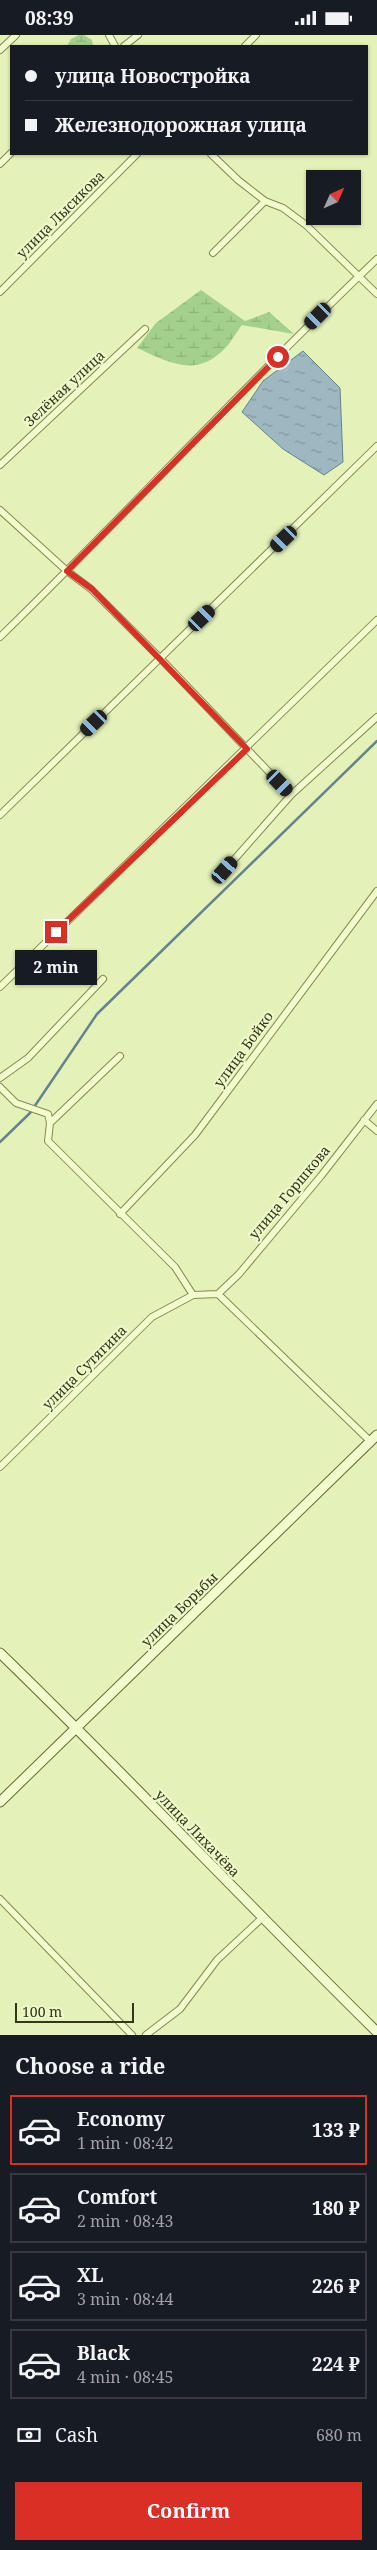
<!DOCTYPE html>
<html lang="en">
<head>
<meta charset="utf-8">
<style>
	body { margin:0; font-family:"Noto Serif",serif; background:#20242c; color:#f1f3f6; height:100vh; display:flex; flex-direction:column; font-size:19px; white-space:nowrap }
	* { box-sizing:border-box; margin:0 }
	p { font-size:16px; color:#9ea1a6 }
	.icon { flex:none; width:28px; height:28px; fill:none; stroke:currentColor; stroke-width:2; stroke-linecap:round; stroke-linejoin:round }
	.map { position:relative; height:2000px; overflow:hidden }
	.panel { display:flex; flex-direction:column; background:#171b24; flex:1 }
	.panel>* { flex:none }
	.guide { position:absolute; left:10px; top:10px; width:358px; height:110px; border-radius:0px; box-shadow:0 1px 4px #0004; display:grid; align-content:center; height:110px; padding:0 15px; background:#171b24 }
	.needle { width:32px; rotate:45deg }
	.fabs { position:absolute; left:306px; top:135px; display:grid; gap:10px }
	.fabs a { display:grid; place-items:center; width:55px; height:55px; border-radius:0px; background:#171b24; box-shadow:0 1px 4px #0004; font-size:25px }
	.scale { position:absolute; left:15px; bottom:12px; width:119px; box-sizing:border-box; padding-left:5px; border:2px solid #353619; border-top:0; font-size:14px; line-height:18px; white-space:nowrap; color:#353619; -webkit-text-stroke:4px #ecf8c9; paint-order:stroke }
	.end { position:absolute; width:22px; height:22px; margin:-11px; border:6px solid #d93025; background:#fff; box-shadow:0 0 0 2px #fff }
	.from { border-radius:50% }
	.bubble { position:absolute; height:35px; border-radius:0px; background:#171b24; box-shadow:0 1px 4px #0004; font-size:16px; font-weight:700; line-height:35px; text-align:center }
	.car { position:absolute; width:15px; height:30px; margin:-15px -8px; border-radius:6px; box-shadow:0 0 4px 1px #0007; background:linear-gradient(#222 24%,#8ab4d8 0 40%,#222 0 76%,#8ab4d8 0 86%,#222 0) }
	.guide b { display:flex; align-items:center; gap:18px; height:48px; font-size:19px }
	.guide b+b { border-top:1px solid #363941 }
	.guide i { width:12px; height:12px; background:#f1f3f6 }
	ul { padding:0; list-style:none }
	li { display:flex; align-items:center; gap:15px; height:70px; margin:0 10px 8px; padding:0 5px; border:2px solid #363941; border-radius:0px }
	li div { flex:1 }
	li b { display:block; font-size:19px }
	li em { font-style:normal; font-weight:700 }
	li.on { border-color:#d93025 }
	li>.icon { width:45px; height:45px; stroke-width:1.5 }
	h2 { padding:0 15px; font-size:22px; line-height:60px }
	.pay { display:flex; align-items:center; gap:12px; height:55px; padding:0 15px; font-size:19px }
	.pay p { margin-inline-start:auto }
	.cta { display:flex; gap:10px; margin-top:auto; padding:10px 15px }
	.cta a { flex:1; height:58px; border-radius:0px; background:#d93025; color:#fff; font-size:20px; font-weight:700; line-height:58px; text-align:center }
	.status { display:flex; justify-content:space-between; align-items:center; height:35px; padding:0 25px; background:#171b24; direction:ltr }
	.status svg { height:14px; fill:currentColor }
	.map>svg:first-child { display:block }
	.wetland { fill:url(#wetland-marsh) }
	.water { fill:url(#water-ripples); stroke:#65838f }
	.lines { fill:none; stroke-linecap:round; stroke-linejoin:round }
	.stream { stroke:#65838f; stroke-width:2.5 }
	.street-casing { stroke:#858952; stroke-width:8 }
	.secondary-casing { stroke:#686a36; stroke-width:11 }
	.street { stroke:#f0fccc; stroke-width:6 }
	.secondary { stroke:#f0fccc; stroke-width:9 }
	.route { stroke:#d93025; stroke-width:6 }
	.labels { text-anchor:middle; dominant-baseline:central; stroke-width:4.5; stroke-linejoin:round; paint-order:stroke }
	.street-label { font-size:14px; fill:#353619; stroke:#ecf8c9 }
</style>
</head>
<body>
<div class="status"><b>08:39</b><svg viewBox="0 0 49 12"><path d="M0 12V9h3v3zM5 12V6h3v6zM10 12V3h3v9zM15 12V0h3v12zM26 1h20v11H26zM47 4h2v5h-2z"/></svg></div>
<div class="map">
<svg width="377" height="2000" viewBox="0 0 377 2000">
	<defs>
		<pattern id="wetland-marsh" width="20" height="14" patternUnits="userSpaceOnUse" patternTransform="scale(1.25)"><rect width="20" height="14" fill="#a3d08c"/><path d="M1 5h8M5 5V1M11 12h8M15 12V8" fill="none" stroke="#8db378"/></pattern>
		<pattern id="water-ripples" width="26" height="14" patternUnits="userSpaceOnUse" patternTransform="scale(1.25)"><rect width="26" height="14" fill="#9eb8c1"/><path d="M2 4q2-2 4 0t4 0M15 11q2-2 4 0t4 0" fill="none" stroke="#82969c"/></pattern>
	</defs>
	<rect width="100%" height="100%" fill="#e4f2b9"/>
	<path class="wetland" d="M79 0H84L92 5 93 11H67L71 4Z
		M201 255 245 286 269 277 294 299 242 290C235 299 229 311 220 318 193 342 166 326 137 313L156 288Z"/>
	<path class="water" d="M303 316 340 353 343 427 324 440 283 414 242 377 263 346Z"/>
	<g class="lines">
		<path class="stream" d="M0 1107 30 1078 97 979 377 706"/>
		<defs>
			<path id="street" d="M109 0 115 11
				M124 11 138 0
				M245 11 256 0
				M0 15 16 0
				M211 119 238 145 265 166 283 173 306 190 377 259
				M0 129 11 118
				M213 218 265 166
				M0 257 137 119
				M0 430 145 294
				M0 475 67 536 91 554 160 623 291 760
				M0 602C127 478 248 347 377 224
				M0 780 377 411
				M225 835 291 760 377 682
				M0 952 377 585
				M0 1043 28 1023 103 944
				M0 1052 16 1068 48 1079 50 1088 48 1106 175 1232 193 1260 218 1259 370 1406
				M364 1085 377 1096
				M50 1088 120 1021
				M120 1179 195 1100 377 856
				M218 1259 239 1239 321 1141 377 1069
				M0 1432 152 1282 193 1260
				M0 1864 132 2000
				M146 2000 180 1974 217 1925 262 1883"/>
			<path id="secondary" d="M0 1618C128 1742 250 1872 377 1997
				M0 1767 377 1400"/>
		</defs>
		<use href="#street" class="street-casing"/>
		<use href="#secondary" class="secondary-casing"/>
		<use href="#street" class="street"/>
		<use href="#secondary" class="secondary"/>
	</g>
	<g class="lines">
		<path class="route" d="M56 897 247 714 92 554 67 536 278 322"/>
	</g>
	<g class="labels">
		<g class="street-label">
			<text transform="translate(60 179) rotate(-45)">улица Лысикова</text>
			<text transform="translate(64 353) rotate(-43)">Зелёная улица</text>
			<text transform="translate(243 1014) rotate(-54)">улица Бойко</text>
			<text transform="translate(289 1157) rotate(-50)">улица Горшкова</text>
			<text transform="translate(84 1332) rotate(-45)">улица Сутягина</text>
			<text transform="translate(179 1574) rotate(-44)">улица Борьбы</text>
			<text transform="translate(198 1798) rotate(46)">улица Лихачёва</text>
		</g>
	</g>
</svg>
<div class="fabs">
<a><svg class="needle" viewBox="-14 -14 28 28"><path d="M0-13l5 13h-10z" fill="#e53935"/><path d="M0 13l5-13h-10z" fill="#9ea1a6"/></svg></a>
</div>
<div class="scale">100 m</div>
<i class="end from" style="left:278px;top:322px"></i>
<i class="end" style="left:56px;top:897px"></i>
<div class="bubble" style="left:15px;top:915px;width:82px">2 min</div>
<i class="car" style="left:318px;top:281px;rotate:225deg"></i>
<i class="car" style="left:284px;top:504px;rotate:226deg"></i>
<i class="car" style="left:202px;top:583px;rotate:46deg"></i>
<i class="car" style="left:94px;top:688px;rotate:226deg"></i>
<i class="car" style="left:280px;top:748px;rotate:136deg"></i>
<i class="car" style="left:225px;top:835px;rotate:41deg"></i>
<div class="guide">
<b><i class="from"></i>улица Новостройка</b>
<b><i></i>Железнодорожная улица</b>
</div>
</div>
<section class="panel">
<h2>Choose a ride</h2>
<ul>
<li class="on"><svg class="icon" aria-label="car" viewBox="0 0 24 24"><path d="M5 17H2v-5l4-1 3-4h7l3 4 3 1v5h-3M9 17h6M6 11h13"/><circle cx="7" cy="17" r="2"/><circle cx="17" cy="17" r="2"/></svg><div><b>Economy</b><p>1 min · 08:42</p></div><em>133 ₽</em></li>
<li><svg class="icon" aria-label="car" viewBox="0 0 24 24"><path d="M5 17H2v-5l4-1 3-4h7l3 4 3 1v5h-3M9 17h6M6 11h13"/><circle cx="7" cy="17" r="2"/><circle cx="17" cy="17" r="2"/></svg><div><b>Comfort</b><p>2 min · 08:43</p></div><em>180 ₽</em></li>
<li><svg class="icon" aria-label="car" viewBox="0 0 24 24"><path d="M5 17H2v-5l4-1 3-4h7l3 4 3 1v5h-3M9 17h6M6 11h13"/><circle cx="7" cy="17" r="2"/><circle cx="17" cy="17" r="2"/></svg><div><b>XL</b><p>3 min · 08:44</p></div><em>226 ₽</em></li>
<li><svg class="icon" aria-label="car" viewBox="0 0 24 24"><path d="M5 17H2v-5l4-1 3-4h7l3 4 3 1v5h-3M9 17h6M6 11h13"/><circle cx="7" cy="17" r="2"/><circle cx="17" cy="17" r="2"/></svg><div><b>Black</b><p>4 min · 08:45</p></div><em>224 ₽</em></li>
</ul>
<div class="pay"><svg class="icon" aria-label="cash" viewBox="0 0 24 24"><path d="M3 7h18v10H3z"/><circle cx="12" cy="12" r="2"/></svg>Cash<p>680 m</p></div>
<div class="cta"><a>Confirm</a></div>
</section>
</body>
</html>
